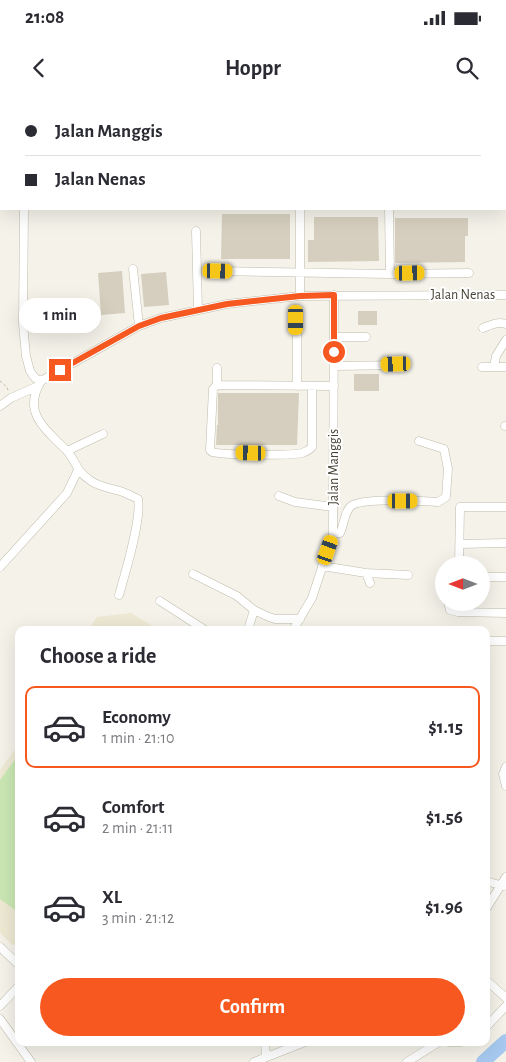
<!DOCTYPE html>
<html lang="en">
<head>
<meta charset="utf-8">
<style>
	body { margin:0; font-family:"Alegreya Sans",sans-serif; background:#f2f2f3; color:#2b2b33; height:100vh; display:flex; flex-direction:column; font-size:19px; white-space:nowrap }
	* { box-sizing:border-box; margin:0 }
	p { font-size:16px; color:#7c7c81 }
	.icon { flex:none; width:28px; height:28px; fill:none; stroke:currentColor; stroke-width:2; stroke-linecap:round; stroke-linejoin:round }
	.map { position:relative; flex:1; overflow:hidden }
	.sheet { position:absolute; left:15px; top:526px; width:475px; height:420px; display:flex; flex-direction:column; background:#fff; border-radius:10px; box-shadow:0 5px 20px #0002 }
	.sheet>* { flex:none }
	.top-card { position:absolute; left:0px; top:0px; width:506px; height:110px; box-shadow:0 5px 20px #0002; display:grid; align-content:center; height:110px; padding:0 25px; background:#fff }
	.needle { width:32px; rotate:270deg }
	.tools { position:absolute; left:435px; top:456px; display:grid; gap:10px }
	.tools a { display:grid; place-items:center; width:55px; height:55px; border-radius:50%; background:#fff; box-shadow:0 5px 20px #0002; font-size:25px }
	.end { position:absolute; width:22px; height:22px; margin:-11px; border:6px solid #f6581f; background:#fff; box-shadow:0 0 0 2px #fff }
	.from { border-radius:50% }
	.bubble { position:absolute; height:35px; border-radius:18px; background:#fff; box-shadow:0 5px 20px #0002; font-size:16px; font-weight:700; line-height:35px; text-align:center }
	.car { position:absolute; width:15px; height:30px; margin:-15px -8px; border-radius:6px; box-shadow:0 0 4px 1px #0007; background:linear-gradient(#f5c518 24%,#345 0 40%,#f5c518 0 76%,#345 0 86%,#f5c518 0) }
	.top-card b { display:flex; align-items:center; gap:18px; height:48px; font-size:19px }
	.top-card b+b { border-top:1px solid #e1e1e2 }
	.top-card i { width:12px; height:12px; background:#2b2b33 }
	ul { padding:0; list-style:none }
	li { display:flex; align-items:center; gap:15px; height:82px; margin:0 10px 8px; padding:0 15px; border:2px solid transparent; border-radius:10px }
	li div { flex:1 }
	li b { display:block; font-size:19px }
	li em { font-style:normal; font-weight:700 }
	li.selected { border-color:#f6581f }
	li>.icon { width:45px; height:45px; stroke-width:1.5 }
	h2 { padding:0 25px; font-size:22px; line-height:60px }
	.primary-button { display:flex; gap:10px; margin-top:auto; padding:10px 25px }
	.primary-button a { flex:1; height:58px; border-radius:30px; background:#f6581f; color:#fff; font-size:20px; font-weight:700; line-height:58px; text-align:center }
	.status { display:flex; justify-content:space-between; align-items:center; height:35px; padding:0 25px; background:#fff; direction:ltr }
	.status svg { height:14px; fill:currentColor }
	header { display:flex; justify-content:space-between; align-items:center; height:65px; padding:0 25px; background:#fff; font-size:22px; font-weight:700 }
	.map>svg:first-child { display:block }
	.education { fill:#ede9d3 }
	.green { fill:#cae7b3 }
	.lines { fill:none; stroke-linecap:round; stroke-linejoin:round }
	.river { stroke:#a7c9ef; stroke-width:14 }
	.building { fill:#d6cfbf }
	.minor-casing { stroke:#c0bbac; stroke-width:9 }
	.path { stroke:#c1b99d; stroke-width:1; stroke-dasharray:2.5 2.5; stroke-linecap:butt }
	.minor { stroke:#fff; stroke-width:8 }
	.route { stroke:#f6581f; stroke-width:6 }
	.labels { text-anchor:middle; dominant-baseline:central; stroke-width:4; stroke-linejoin:round; paint-order:stroke }
	.street-label { font-size:14px; fill:#484337; stroke:#fff }
</style>
</head>
<body>
<div class="status"><b>21:08</b><svg viewBox="0 0 49 12"><path d="M0 12V9h3v3zM5 12V6h3v6zM10 12V3h3v9zM15 12V0h3v12zM26 1h20v11H26zM47 4h2v5h-2z"/></svg></div>
<header><svg class="icon" aria-label="back" viewBox="0 0 24 24"><path d="M15 5l-7 7 7 7"/></svg>Hoppr<svg class="icon" aria-label="search" viewBox="0 0 24 24"><circle cx="10" cy="10" r="6"/><path d="M15 15l6 6"/></svg></header>
<div class="map">
<svg width="506" height="962" viewBox="0 0 506 962">
	<rect width="100%" height="100%" fill="#f4f2e9"/>
	<path class="education" d="M131 513 159 530H88L97 517Z
		M19 644V843L12 845 0 833V670Z"/>
	<path class="green" d="M19 654V813L0 799V680Z"/>
	<g class="lines">
		<path class="river" d="M483 962 506 941"/>
	</g>
	<path class="building" d="M222 114H290V159H221Z
		M314 117H378L379 161 308 162V140H314Z
		M395 118H468V136H465V162L395 163Z
		M122 171 125 213 101 215 98 173Z
		M166 172 169 205 144 207 141 174Z
		M358 211H377V225H358Z
		M354 274H379V291H354Z
		M218 293H299L297 345H216L217 325H218Z"/>
	<g class="lines">
		<defs>
			<path id="minor" d="M295 0V1
				M357 0V1
				M424 0V1
				M474 0V1
				M31 1V0
				M97 1V0
				M232 1V0
				M505 36H506
				M505 87H506
				M24 109 23 224 26 256 30 271 35 278 41 281
				M300 109V196
				M389 109 390 174
				M196 131 198 210
				M133 169 139 226
				M218 171 390 174 469 173
				M297 220V286
				M483 228C491 225 498 221 506 224
				M334 237H366
				M334 266 405 265
				M482 267H506
				M494 267 496 256 506 240
				M217 268V285
				M217 285 213 289 210 350 212 352C222 355 290 356 302 353 306 352 309 350 312 347V286
				M217 285 334 286
				M0 306 11 298 38 286
				M505 326H506
				M67 351 103 334
				M279 396 295 402 333 407
				M333 434 340 433C344 425 344 414 350 407 359 397 423 401 438 402L446 397 448 369 444 349 419 341
				M460 444 506 443
				M459 465 460 407H506
				M322 466 366 473 408 475
				M0 467 67 393 78 370
				M366 473 370 483
				M193 474 237 496 254 510 269 517 275 519H300
				M481 477H506
				M119 495C125 474 142 418 138 399 132 396 126 393 120 391 110 388 100 387 91 381 75 370 78 365 68 352 64 347 58 343 54 338 35 320 27 305 41 281L139 226 161 218 227 204 300 196 506 195
				M160 501 205 530
				M448 502 450 510 458 512 506 513
				M248 530 254 510
				M293 530 312 498 333 434 334 195
				M486 541H506
				M506 667 503 674 506 686
				M486 781 503 786
				M486 809 506 777
				M0 847 19 865
				M486 880 506 898
				M0 906 19 886
				M0 919 31 962
				M486 927 506 906
				M265 942 266 957
				M449 942H461
				M254 962 305 942
				M407 962 439 942"/>
		</defs>
		<use href="#minor" class="minor-casing"/>
		<path class="path" d="M0 281 7 287 8 290"/>
		<use href="#minor" class="minor"/>
	</g>
	<g class="lines">
		<path class="route" d="M60 270 139 226 161 218 227 204 300 196 334 195V252"/>
	</g>
	<g class="labels">
		<g class="street-label">
			<text x="463" y="195">Jalan Nenas</text>
			<text transform="translate(334 367) rotate(-90)">Jalan Manggis</text>
		</g>
	</g>
</svg>
<div class="tools">
<a><svg class="needle" viewBox="-14 -14 28 28"><path d="M0-13l5 13h-10z" fill="#e53935"/><path d="M0 13l5-13h-10z" fill="#7c7c81"/></svg></a>
</div>
<i class="end from" style="left:334px;top:252px"></i>
<i class="end" style="left:60px;top:270px"></i>
<div class="bubble" style="left:19px;top:198px;width:82px">1 min</div>
<i class="car" style="left:218px;top:171px;rotate:91deg"></i>
<i class="car" style="left:410px;top:173px;rotate:89deg"></i>
<i class="car" style="left:296px;top:220px;rotate:180deg"></i>
<i class="car" style="left:396px;top:264px;rotate:268deg"></i>
<i class="car" style="left:251px;top:353px;rotate:271deg"></i>
<i class="car" style="left:403px;top:401px;rotate:90deg"></i>
<i class="car" style="left:328px;top:450px;rotate:19deg"></i>
<div class="top-card">
<b><i class="from"></i>Jalan Manggis</b>
<b><i></i>Jalan Nenas</b>
</div>
<section class="sheet">
<h2>Choose a ride</h2>
<ul>
<li class="selected"><svg class="icon" aria-label="car" viewBox="0 0 24 24"><path d="M5 17H2v-5l4-1 3-4h7l3 4 3 1v5h-3M9 17h6M6 11h13"/><circle cx="7" cy="17" r="2"/><circle cx="17" cy="17" r="2"/></svg><div><b>Economy</b><p>1 min · 21:10</p></div><em>$1.15</em></li>
<li><svg class="icon" aria-label="car" viewBox="0 0 24 24"><path d="M5 17H2v-5l4-1 3-4h7l3 4 3 1v5h-3M9 17h6M6 11h13"/><circle cx="7" cy="17" r="2"/><circle cx="17" cy="17" r="2"/></svg><div><b>Comfort</b><p>2 min · 21:11</p></div><em>$1.56</em></li>
<li><svg class="icon" aria-label="car" viewBox="0 0 24 24"><path d="M5 17H2v-5l4-1 3-4h7l3 4 3 1v5h-3M9 17h6M6 11h13"/><circle cx="7" cy="17" r="2"/><circle cx="17" cy="17" r="2"/></svg><div><b>XL</b><p>3 min · 21:12</p></div><em>$1.96</em></li>
</ul>
<div class="primary-button"><a>Confirm</a></div>
</section>
</div>
</body>
</html>
